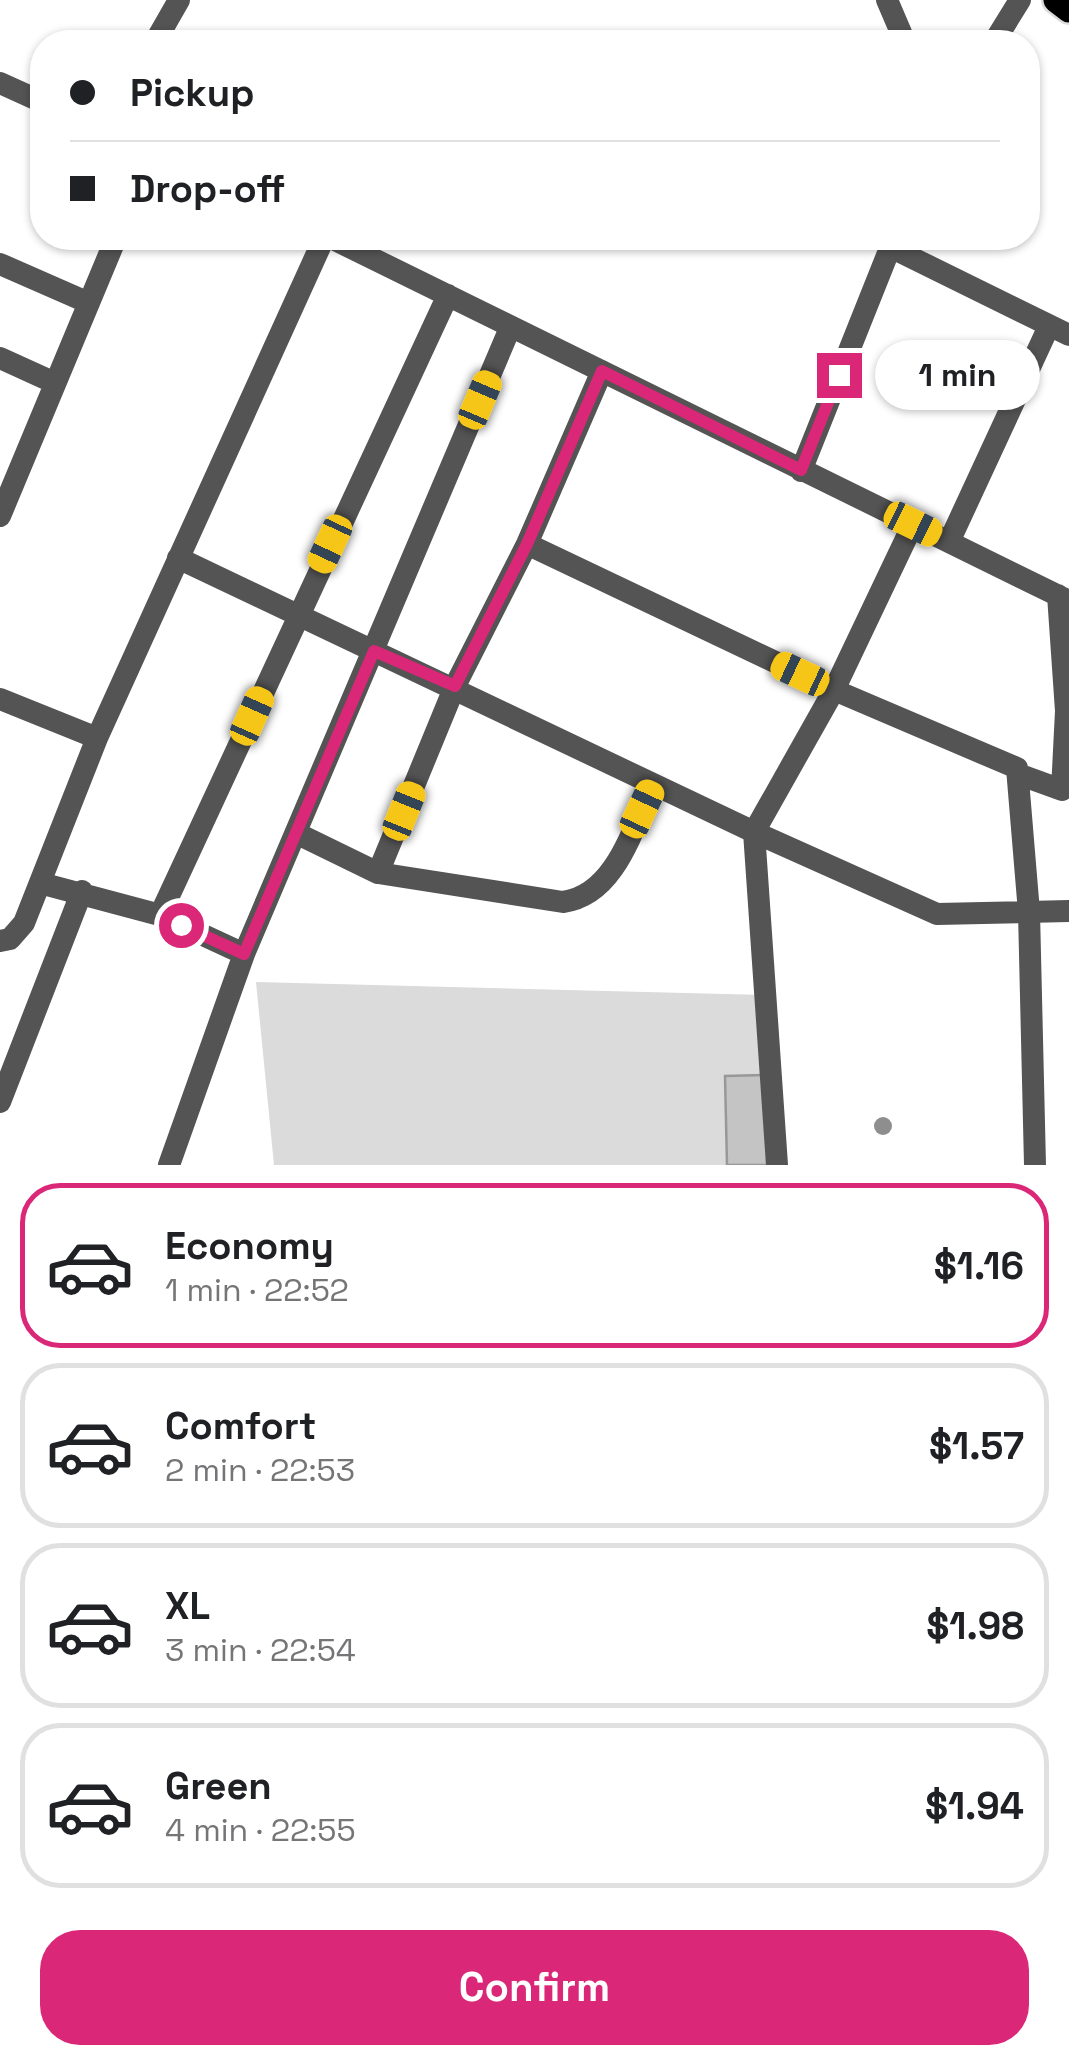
<!DOCTYPE html>
<html lang="en">
<head>
<meta charset="utf-8">
<style>
	body { margin:0; font-family:"Space Grotesk",sans-serif; background:#f2f2f2; color:#202124; height:100vh; display:flex; flex-direction:column; font-size:38px; white-space:nowrap }
	* { box-sizing:border-box; margin:0 }
	p { font-size:32px; color:#757577 }
	.icon { flex:none; width:55px; height:55px; fill:none; stroke:currentColor; stroke-width:2; stroke-linecap:round; stroke-linejoin:round }
	.map { position:relative; height:1165px; overflow:hidden }
	.side { display:flex; flex-direction:column; background:#fff; flex:1 }
	.side>* { flex:none }
	.top-card { position:absolute; left:30px; top:30px; width:1010px; height:220px; border-radius:40px; box-shadow:0 2px 8px #0004; display:grid; align-content:center; height:220px; padding:0 40px; background:#fff }
	.end { position:absolute; width:45px; height:45px; margin:-22px; border:12px solid #db2777; background:#fff; box-shadow:0 0 0 5px #fff }
	.from { border-radius:50% }
	.bubble { position:absolute; height:70px; border-radius:35px; background:#fff; box-shadow:0 2px 8px #0004; font-size:32px; font-weight:700; line-height:70px; text-align:center }
	.car { position:absolute; width:30px; height:60px; margin:-30px -15px; border-radius:12px; box-shadow:0 0 8px 2px #0007; background:linear-gradient(#f5c518 24%,#345 0 40%,#f5c518 0 76%,#345 0 86%,#f5c518 0) }
	.top-card b { display:flex; align-items:center; gap:35px; height:95px; font-size:38px }
	.top-card b+b { border-top:2px solid #e0e0e0 }
	.top-card i { width:25px; height:25px; background:#202124 }
	ul { padding:18px 0 0; list-style:none }
	li { display:flex; align-items:center; gap:30px; height:165px; margin:0 20px 15px; padding:0 20px; border:5px solid #e0e0e0; border-radius:40px }
	li div { flex:1 }
	li b { display:block; font-size:38px }
	li em { font-style:normal; font-weight:700 }
	li.on { border-color:#db2777 }
	li>.icon { width:90px; height:90px; stroke-width:1.5 }
	.cta { display:flex; gap:20px; margin-top:auto; padding:20px 40px }
	.cta a { flex:1; height:115px; border-radius:40px; background:#db2777; color:#fff; font-size:40px; font-weight:700; line-height:115px; text-align:center }
	.map>svg:first-child { display:block }
	.green { fill:#dbdbdb }
	.building { fill:#c4c4c4; stroke:#989898; stroke-width:2.5 }
	.lines { fill:none; stroke-linecap:round; stroke-linejoin:round }
	.major-casing { stroke:#dbdbdb; stroke-width:30 }
	.minor { stroke:#545454; stroke-width:22 }
	.major { stroke:#000; stroke-width:25 }
	.tree { fill:#8e8e8e }
	.route { stroke:#db2777; stroke-width:12 }
</style>
</head>
<body>
<div class="map">
<svg width="1069" height="1165" viewBox="0 0 1069 1165">
	<rect width="100%" height="100%" fill="#fff"/>
	<path class="green" d="M256 982 768 995 771 1165H274Z"/>
	<path class="building" d="M769 1075 771 1165H727L725 1076Z"/>
	<g class="lines">
		<defs>
			<path id="major" d="M1056 0 1069 10"/>
		</defs>
		<use href="#major" class="major-casing"/>
		<path class="minor" d="M887 0 905 42
			M155 42 179 0
			M994 42 1020 0
			M0 83 42 102
			M331 238 1069 601
			M890 247 1069 335
			M0 264 89 303
			M0 358 55 383
			M801 471 894 238
			M0 516 116 238
			M949 542 1049 326
			M527 544 834 690 1017 768 1029 912 1035 1165
			M178 558 754 832 937 914 1069 911
			M0 699 97 738
			M1018 774 1062 790 1066 711 1058 595
			M296 833 378 873 563 902C616 895 633 827 653 784
			M378 873 455 686 527 544 602 371
			M40 883 160 915 244 954 510 328
			M160 915 448 295
			M0 941 10 939 24 923 97 738 324 238
			M0 1102 82 891
			M169 1165 244 954
			M777 1165 754 832 834 690 913 524"/>
		<use href="#major" class="major"/>
	</g>
	<circle class="tree" cx="883" cy="1126" r="9"/>
	<g class="lines">
		<path class="route" d="M181 925 244 954 374 651 455 686 527 544 602 371 801 470 839 375"/>
	</g>
</svg>
<i class="end from" style="left:181px;top:925px"></i>
<i class="end" style="left:839px;top:375px"></i>
<div class="bubble" style="left:875px;top:340px;width:165px">1 min</div>
<i class="car" style="left:480px;top:400px;rotate:23deg"></i>
<i class="car" style="left:913px;top:524px;rotate:116deg"></i>
<i class="car" style="left:330px;top:544px;rotate:205deg"></i>
<i class="car" style="left:800px;top:674px;rotate:295deg"></i>
<i class="car" style="left:252px;top:716px;rotate:24deg"></i>
<i class="car" style="left:642px;top:809px;rotate:25deg"></i>
<i class="car" style="left:404px;top:811px;rotate:22deg"></i>
<div class="top-card">
<b><i class="from"></i>Pickup</b>
<b><i></i>Drop-off</b>
</div>
</div>
<section class="side">
<ul>
<li class="on"><svg class="icon" aria-label="car" viewBox="0 0 24 24"><path d="M5 17H2v-5l4-1 3-4h7l3 4 3 1v5h-3M9 17h6M6 11h13"/><circle cx="7" cy="17" r="2"/><circle cx="17" cy="17" r="2"/></svg><div><b>Economy</b><p>1 min · 22:52</p></div><em>$1.16</em></li>
<li><svg class="icon" aria-label="car" viewBox="0 0 24 24"><path d="M5 17H2v-5l4-1 3-4h7l3 4 3 1v5h-3M9 17h6M6 11h13"/><circle cx="7" cy="17" r="2"/><circle cx="17" cy="17" r="2"/></svg><div><b>Comfort</b><p>2 min · 22:53</p></div><em>$1.57</em></li>
<li><svg class="icon" aria-label="car" viewBox="0 0 24 24"><path d="M5 17H2v-5l4-1 3-4h7l3 4 3 1v5h-3M9 17h6M6 11h13"/><circle cx="7" cy="17" r="2"/><circle cx="17" cy="17" r="2"/></svg><div><b>XL</b><p>3 min · 22:54</p></div><em>$1.98</em></li>
<li><svg class="icon" aria-label="car" viewBox="0 0 24 24"><path d="M5 17H2v-5l4-1 3-4h7l3 4 3 1v5h-3M9 17h6M6 11h13"/><circle cx="7" cy="17" r="2"/><circle cx="17" cy="17" r="2"/></svg><div><b>Green</b><p>4 min · 22:55</p></div><em>$1.94</em></li>
</ul>
<div class="cta"><a>Confirm</a></div>
</section>
</body>
</html>
